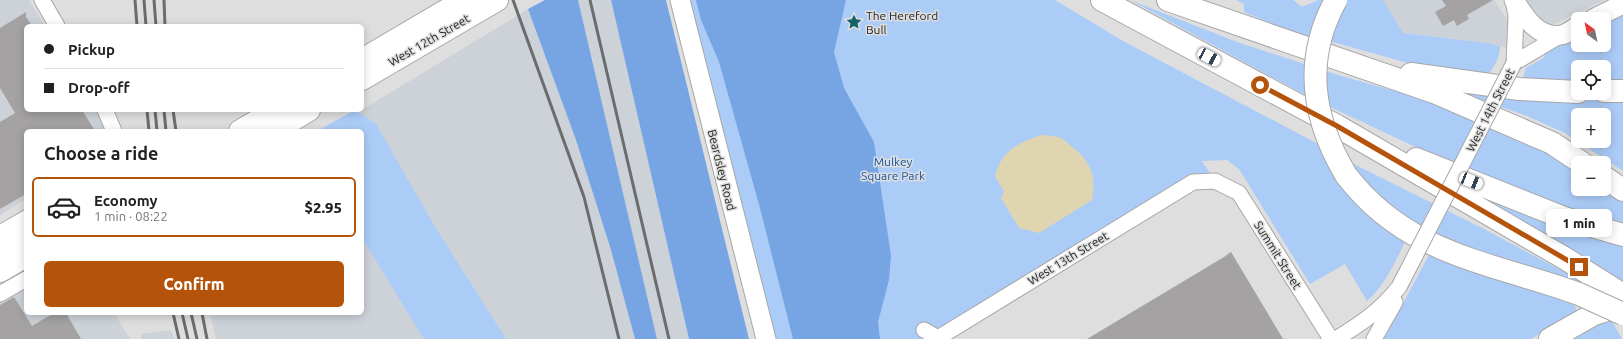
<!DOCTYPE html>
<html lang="en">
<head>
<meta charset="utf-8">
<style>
	body { margin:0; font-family:Ubuntu,sans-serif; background:#f2f2f2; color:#202124; height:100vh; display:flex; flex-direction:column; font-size:15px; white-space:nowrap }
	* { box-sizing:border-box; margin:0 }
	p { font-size:13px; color:#757577 }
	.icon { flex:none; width:22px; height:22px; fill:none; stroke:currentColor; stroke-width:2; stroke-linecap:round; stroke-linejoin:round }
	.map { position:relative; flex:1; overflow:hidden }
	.drawer { position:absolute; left:24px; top:129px; width:340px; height:186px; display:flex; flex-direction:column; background:#fff; border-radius:6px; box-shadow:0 2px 10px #0003 }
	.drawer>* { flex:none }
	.hud { position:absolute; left:24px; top:24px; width:340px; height:88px; border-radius:6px; box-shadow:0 2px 10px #0003; display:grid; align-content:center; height:88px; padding:0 20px; background:#fff }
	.needle { width:26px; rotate:327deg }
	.fabs { position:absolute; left:1571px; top:12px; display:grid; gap:8px }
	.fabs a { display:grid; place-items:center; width:40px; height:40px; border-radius:6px; background:#fff; box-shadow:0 2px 10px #0003; font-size:20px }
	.end { position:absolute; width:18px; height:18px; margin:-9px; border:5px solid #b45309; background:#fff; box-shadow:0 0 0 2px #fff }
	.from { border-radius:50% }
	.bubble { position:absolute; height:28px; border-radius:6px; background:#fff; box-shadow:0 2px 10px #0003; font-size:13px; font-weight:800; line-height:28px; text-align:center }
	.car { position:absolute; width:12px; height:24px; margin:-12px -6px; border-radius:5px; box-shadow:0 0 3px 1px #0007; background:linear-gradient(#fff 24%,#345 0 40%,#fff 0 76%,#345 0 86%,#fff 0) }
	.hud b { display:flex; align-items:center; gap:14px; height:38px; font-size:15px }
	.hud b+b { border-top:1px solid #e0e0e0 }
	.hud i { width:10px; height:10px; background:#202124 }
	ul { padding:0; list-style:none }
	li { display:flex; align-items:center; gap:12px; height:60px; margin:0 8px 6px; padding:0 12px; border:2px solid #e0e0e0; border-radius:6px }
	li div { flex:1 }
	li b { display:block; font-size:15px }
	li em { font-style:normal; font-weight:800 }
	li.current { border-color:#b45309 }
	li>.icon { width:36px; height:36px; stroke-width:1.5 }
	h2 { padding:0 20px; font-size:18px; line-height:48px }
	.action { display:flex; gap:8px; margin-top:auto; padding:8px 20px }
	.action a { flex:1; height:46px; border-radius:6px; background:#b45309; color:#fff; font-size:16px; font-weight:800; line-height:46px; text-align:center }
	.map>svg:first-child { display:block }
	.built { fill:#cdd2d9 }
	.green { fill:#acccf8; fill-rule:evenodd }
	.forest { fill:#77a5e3 }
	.sand { fill:#dfd5b0 }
	.building { fill:#a4a2a2 }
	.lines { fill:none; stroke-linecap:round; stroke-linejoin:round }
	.minor-casing { stroke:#a7a7a8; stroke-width:17 }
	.tertiary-casing { stroke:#a7a7a8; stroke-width:21 }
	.secondary-casing { stroke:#a7a7a8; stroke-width:24 }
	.motorway-casing { stroke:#a7a7a8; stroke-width:24 }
	.minor { stroke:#fff; stroke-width:15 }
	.tertiary { stroke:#fff; stroke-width:19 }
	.secondary { stroke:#fff; stroke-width:22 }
	.motorway { stroke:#fff; stroke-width:22 }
	.rail { stroke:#6b6c6c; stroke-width:3 }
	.minor-bridge-casing { stroke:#a7a7a8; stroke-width:17; stroke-linecap:butt }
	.motorway-bridge-casing { stroke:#a7a7a8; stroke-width:24; stroke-linecap:butt }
	.minor-bridge { stroke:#fff; stroke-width:15 }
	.motorway-bridge { stroke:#fff; stroke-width:22 }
	.route { stroke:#b45309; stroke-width:5 }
	.labels { text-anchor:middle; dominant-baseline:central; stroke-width:3; stroke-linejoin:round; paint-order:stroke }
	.poi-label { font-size:12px; fill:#262727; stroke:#dededf; text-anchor:start }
	.street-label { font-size:12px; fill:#262727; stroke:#dededf }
	.park-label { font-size:12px; fill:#18549e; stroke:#dededf }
</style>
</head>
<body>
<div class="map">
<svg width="1623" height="339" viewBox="0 0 1623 339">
	<rect width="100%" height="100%" fill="#dededf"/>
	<path class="built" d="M0 0H29L45 26H26V110H95L106 131H26V199L0 215Z
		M578 0H611L689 339H657Z
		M1383 0H1494L1507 19 1509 40 1507 48 1488 43 1403 33Z
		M1526 0H1605L1550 26 1539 21Z
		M528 9 576 140 611 250 635 339H216L210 313H362V131H327Z
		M26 286V313H114L130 339H0V301Z
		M171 330 174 339H141V334Z"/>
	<path class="green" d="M676 0H1055L1123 41 1320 145 1406 240C1395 262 1386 284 1367 301L1345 264 1310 284 1239 169 1227 160 1202 161 1215 181 1193 182 937 339H764Z
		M1130 0 1237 42 1338 75 1409 95 1456 110 1538 145 1578 168V189H1604V187L1623 201V229L1475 175 1307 96Z
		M1236 0H1293L1302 7 1318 0H1326L1312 37 1275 25 1244 12V4Z
		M1341 0H1383L1403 33 1488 43 1500 46C1500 57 1494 69 1486 76L1415 65 1329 41Z
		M1623 14V85H1604V67H1578V85L1522 82 1526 68 1545 57 1543 54 1578 36V45H1604V24Z
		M1425 80 1550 98H1623V171L1565 133 1527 116ZM1578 115H1604V141H1578Z
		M355 110 376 124 434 225 506 339H424L362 238V131H317Z
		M1348 161 1484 229 1590 286 1584 288 1476 256 1394 217Z
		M1491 195 1623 242V283L1544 233 1488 201Z
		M1430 253 1570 299 1578 312 1531 339H1384Z
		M1609 316 1622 339H1565Z"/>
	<path class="forest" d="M545 0H578L657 339H635L611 250 576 140 528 9Z
		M611 0H666L749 339H689Z
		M696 0H846L834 52 844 88 874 142 891 256 889 280 878 322 880 339H793L760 208 719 62 701 20Z"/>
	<path class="sand" d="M1042 135C1048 136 1056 136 1061 138 1065 140 1068 144 1071 146 1090 160 1097 177 1092 200L1039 233 1019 228 1001 198 1004 192 995 176C1001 151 1019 142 1042 135Z"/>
	<path class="building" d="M1442 0H1493L1467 15 1469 19 1457 26 1454 20 1443 26 1435 12 1446 6Z
		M26 12V17L32 26H26V110H82L95 131H26V194L0 209V122L15 113 0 88V28Z
		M1231 252 1283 339H1087L1224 257Z
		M14 297 32 326 54 313H66L81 339H0V305Z"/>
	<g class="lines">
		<defs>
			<path id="minor" d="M42 0 57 26
				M1513 0 1516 16 1514 63
				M1514 63 1561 35
				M105 110 114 131
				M0 233 26 218
				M0 294 26 279
				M924 330 938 338 1193 182 1215 181 1239 193 1331 339
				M1336 339C1362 323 1380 311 1399 287
				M1374 339 1395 302"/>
			<path id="tertiary" d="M680 0 766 339
				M1514 0C1525 17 1538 39 1561 35 1567 34 1573 29 1578 26
				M1593 19 1623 4"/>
			<path id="secondary" d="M362 60 464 0
				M362 79 497 0
				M240 131 276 110
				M274 131 309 110
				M0 250 26 235
				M0 271 26 256"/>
			<path id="motorway" d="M1102 0 1337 126 1566 259 1623 295
				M1168 0 1434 92 1552 143 1582 163
				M1411 74 1519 89 1578 92
				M1604 91H1623
				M1416 159 1564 218 1623 235
				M1346 175C1407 255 1490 262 1579 294
				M1604 177 1623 190
				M1550 339 1594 314 1623 305"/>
		</defs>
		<use href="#minor" class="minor-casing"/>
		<use href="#tertiary" class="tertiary-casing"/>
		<use href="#secondary" class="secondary-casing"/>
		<use href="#motorway" class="motorway-casing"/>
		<use href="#minor" class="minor"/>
		<use href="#tertiary" class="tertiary"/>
		<use href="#secondary" class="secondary"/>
		<use href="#motorway" class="motorway"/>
		<path class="rail" d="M135 0 137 26
			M144 0 146 26
			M154 0 156 26
			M164 0 165 26
			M513 0 584 197 619 339
			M590 0C617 113 642 226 669 339
			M147 110 149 131
			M155 110 157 131
			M164 110 166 131
			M173 110 176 131
			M173 313 179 339
			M182 313 188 339
			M191 313 197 339
			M202 313 207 339"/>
		<defs>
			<path id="minor-bridge" d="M1399 287 1514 63"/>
			<path id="motorway-bridge" d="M1336 0C1303 60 1312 118 1346 175
				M1579 294 1623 314"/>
		</defs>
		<use href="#minor-bridge" class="minor-bridge-casing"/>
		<use href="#motorway-bridge" class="motorway-bridge-casing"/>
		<use href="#minor-bridge" class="minor-bridge"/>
		<use href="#motorway-bridge" class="motorway-bridge"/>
	</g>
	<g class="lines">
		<path class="route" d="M1260 85 1337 126 1579 267"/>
	</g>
	<defs>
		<symbol id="sight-bare" viewBox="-9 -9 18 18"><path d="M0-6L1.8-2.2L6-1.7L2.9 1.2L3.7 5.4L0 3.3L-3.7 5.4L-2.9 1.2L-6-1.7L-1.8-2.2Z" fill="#146368" stroke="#dededf" stroke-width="2.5" paint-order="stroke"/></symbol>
	</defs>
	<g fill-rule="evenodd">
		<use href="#sight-bare" x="843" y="11" width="22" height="22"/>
	</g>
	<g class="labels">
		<g class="poi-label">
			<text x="866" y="15">The Hereford<tspan x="866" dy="14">Bull</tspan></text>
		</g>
		<g class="street-label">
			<text transform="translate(429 40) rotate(-30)">West 12th Street</text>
			<text transform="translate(1490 110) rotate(-63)">West 14th Street</text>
			<text transform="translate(722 170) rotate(76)">Beardsley Road</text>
			<text transform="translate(1278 255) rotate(58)">Summit Street</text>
			<text transform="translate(1068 258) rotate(-31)">West 13th Street</text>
		</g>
		<g class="park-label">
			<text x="893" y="161">Mulkey<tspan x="893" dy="14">Square Park</tspan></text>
		</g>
	</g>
</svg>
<div class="fabs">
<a><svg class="needle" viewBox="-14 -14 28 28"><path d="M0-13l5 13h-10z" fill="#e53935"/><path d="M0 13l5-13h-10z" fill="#757577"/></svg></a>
<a><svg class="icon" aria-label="locate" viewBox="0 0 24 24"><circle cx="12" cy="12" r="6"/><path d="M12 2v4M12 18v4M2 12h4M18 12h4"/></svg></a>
<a>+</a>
<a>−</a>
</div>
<i class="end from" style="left:1260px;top:85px"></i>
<i class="end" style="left:1579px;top:267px"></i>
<div class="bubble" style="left:1546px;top:209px;width:66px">1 min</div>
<i class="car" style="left:1209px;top:57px;rotate:118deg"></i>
<i class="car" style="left:1471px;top:181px;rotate:112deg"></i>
<div class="hud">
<b><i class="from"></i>Pickup</b>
<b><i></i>Drop-off</b>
</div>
<section class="drawer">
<h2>Choose a ride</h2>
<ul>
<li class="current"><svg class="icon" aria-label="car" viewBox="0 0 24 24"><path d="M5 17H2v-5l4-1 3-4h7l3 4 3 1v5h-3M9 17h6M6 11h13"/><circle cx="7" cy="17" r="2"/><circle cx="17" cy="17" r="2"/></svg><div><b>Economy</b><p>1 min · 08:22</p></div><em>$2.95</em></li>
</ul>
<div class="action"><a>Confirm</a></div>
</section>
</div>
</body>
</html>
